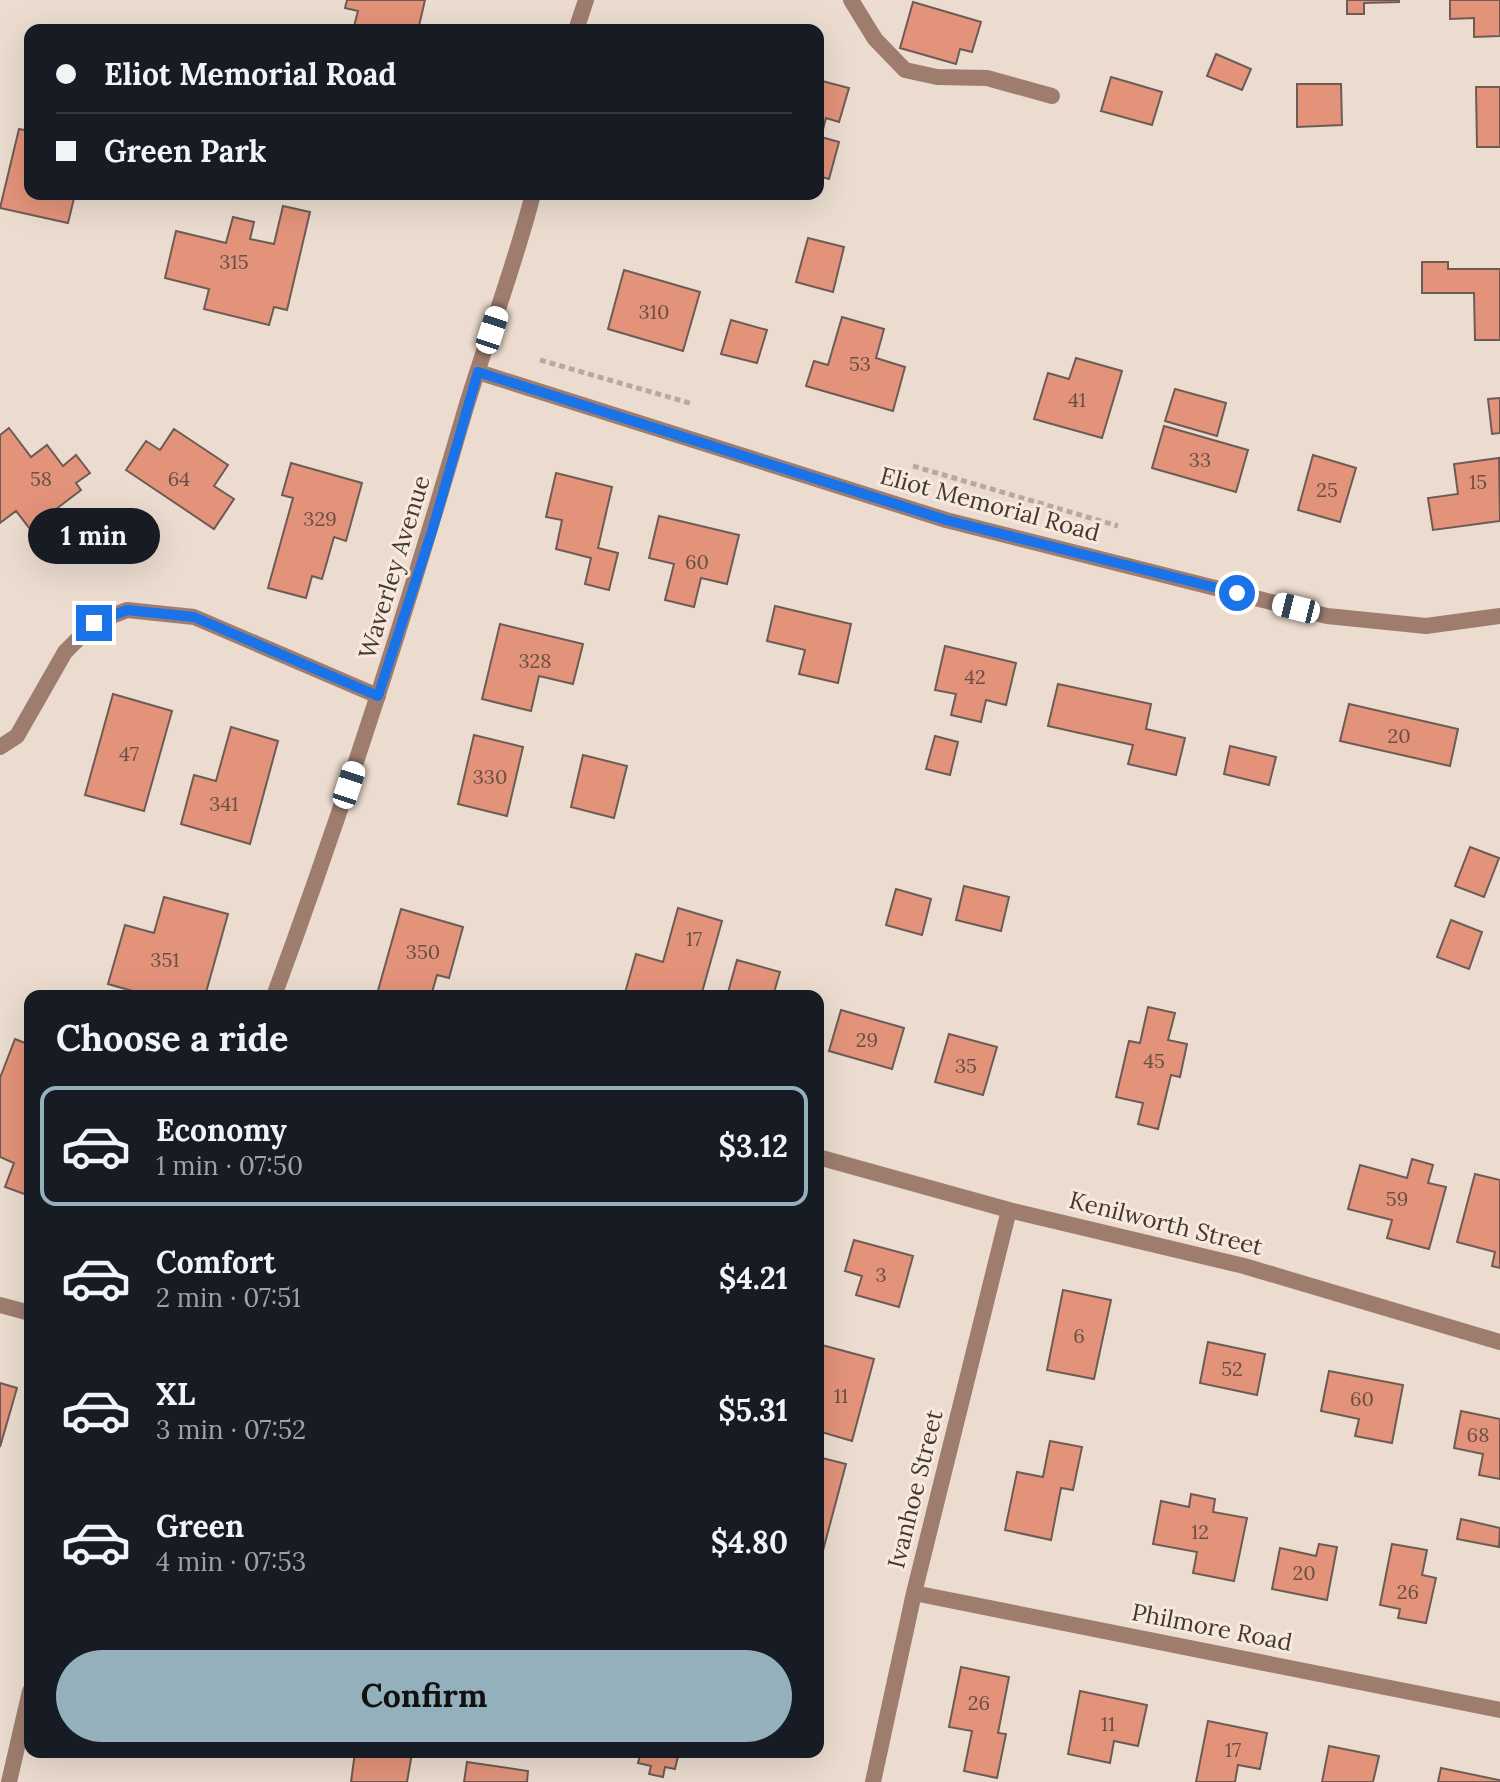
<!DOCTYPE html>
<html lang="en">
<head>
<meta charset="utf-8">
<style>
	body { margin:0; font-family:Lora,serif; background:#20242c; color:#f1f3f6; height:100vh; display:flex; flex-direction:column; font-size:30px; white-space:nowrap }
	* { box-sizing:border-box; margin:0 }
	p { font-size:26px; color:#9ea1a6 }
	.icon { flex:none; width:44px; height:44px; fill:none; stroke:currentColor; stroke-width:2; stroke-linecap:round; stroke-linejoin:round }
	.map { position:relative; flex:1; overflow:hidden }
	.side { position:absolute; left:24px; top:990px; width:800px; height:768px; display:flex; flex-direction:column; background:#171b24; border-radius:16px; box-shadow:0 8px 32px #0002 }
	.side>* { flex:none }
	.hud { position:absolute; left:24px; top:24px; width:800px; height:176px; border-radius:16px; box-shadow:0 8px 32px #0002; display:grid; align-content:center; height:176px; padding:0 32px; background:#171b24 }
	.end { position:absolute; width:36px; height:36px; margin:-18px; border:10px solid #1a73e8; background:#fff; box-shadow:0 0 0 4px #fff }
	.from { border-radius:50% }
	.bubble { position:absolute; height:56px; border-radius:28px; background:#171b24; box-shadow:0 8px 32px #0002; font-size:26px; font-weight:700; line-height:56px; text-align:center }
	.car { position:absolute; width:24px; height:48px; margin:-24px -12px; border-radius:10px; box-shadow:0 0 6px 2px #0007; background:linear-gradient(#fff 24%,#345 0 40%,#fff 0 76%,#345 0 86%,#fff 0) }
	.hud b { display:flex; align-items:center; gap:28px; height:76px; font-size:30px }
	.hud b+b { border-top:2px solid #363941 }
	.hud i { width:20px; height:20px; background:#f1f3f6 }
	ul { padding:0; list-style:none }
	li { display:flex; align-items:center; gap:24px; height:120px; margin:0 16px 12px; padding:0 16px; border:4px solid transparent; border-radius:16px }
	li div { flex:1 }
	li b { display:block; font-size:30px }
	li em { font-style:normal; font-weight:700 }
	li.selected { border-color:#94b0bd }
	li>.icon { width:72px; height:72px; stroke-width:1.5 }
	h2 { padding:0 32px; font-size:36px; line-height:96px }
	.button { display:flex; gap:16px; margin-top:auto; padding:16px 32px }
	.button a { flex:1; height:92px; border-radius:48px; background:#94b0bd; color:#111; font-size:32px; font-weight:700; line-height:92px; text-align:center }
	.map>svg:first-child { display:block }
	.building { fill:#e3937a; stroke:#6d5c56; stroke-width:2 }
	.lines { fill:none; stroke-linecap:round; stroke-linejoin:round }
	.path { stroke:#b6aa9f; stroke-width:5; stroke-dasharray:6 4; stroke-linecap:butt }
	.service { stroke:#9e7d6e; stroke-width:16 }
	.minor { stroke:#9e7d6e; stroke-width:16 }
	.tertiary { stroke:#9e7d6e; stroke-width:16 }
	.route { stroke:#1a73e8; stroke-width:10 }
	.labels { text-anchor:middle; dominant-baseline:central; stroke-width:6; stroke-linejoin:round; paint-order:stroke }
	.number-label { font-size:20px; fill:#695046 }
	.street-label { font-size:24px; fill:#403a35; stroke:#f8e9dc }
</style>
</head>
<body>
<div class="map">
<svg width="1500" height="1782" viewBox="0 0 1500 1782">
	<rect width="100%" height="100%" fill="#ebdccf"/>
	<path class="building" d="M347 0H425L418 30H353L358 11 345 8Z
		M1347 0H1399V2L1364 3V14H1347Z
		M1450 0H1500V36L1474 37V18L1450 19Z
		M913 2 981 22 972 52 960 49 956 64 900 48Z
		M1216 54 1251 69 1242 90 1207 76Z
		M1111 77 1162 92 1152 125 1101 111Z
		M818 80 849 88 839 122 826 118 821 137 839 142 829 179 818 176Z
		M1297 84H1341L1342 125 1297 127Z
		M1476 87H1500V147H1477Z
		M19 129 30 131V194H75L68 223 0 208Z
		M283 206 310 212 287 310 274 307 269 325 204 309 209 289 165 278 176 231 226 243 233 217 254 222 250 239 274 244Z
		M808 238 844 247 833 292 796 282Z
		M1422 262H1448V269H1500V340H1475L1474 293H1422Z
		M624 270 700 292 683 351 608 329Z
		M842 317 884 329 876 358 905 367 893 411 806 386 814 361 828 365Z
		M731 320 767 330 757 363 721 354Z
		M1076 358 1122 371 1102 438 1034 419 1048 373 1069 379Z
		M1175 389 1226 403 1217 436 1165 421Z
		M1500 398V433L1492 434 1488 399Z
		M1164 426 1248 450 1236 492 1152 468Z
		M9 428 31 457 47 445 63 466 76 455 90 473 76 483 81 490 30 529 16 511 0 523V435Z
		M174 429 228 465 214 486 234 499 214 529 126 470 146 441 160 450Z
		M1313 455 1356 468 1340 522 1298 510Z
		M1499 458 1500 521 1433 530 1428 498 1458 494 1454 464Z
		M291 463 362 483 346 541 334 537 322 579 312 576 306 598 268 588 293 498 282 495Z
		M556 473 612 487 598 548 618 553 609 590 585 584 591 558 556 549 562 520 546 517Z
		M659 516 739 535 727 584 701 578 694 607 665 600 674 564 649 558Z
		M775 606 851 624 838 683 799 674 805 650 767 641Z
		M500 624 583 644 573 684 539 676 531 711 482 699Z
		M945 646 1016 663 1006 705 986 700 981 722 951 715 956 694 935 690Z
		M1058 684 1151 704 1146 729 1185 738 1176 775 1128 764 1133 745 1048 726Z
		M113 694 172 711 144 811 85 795Z
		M1349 704 1458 729 1450 766 1340 741Z
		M231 727 278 741 250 844 181 824 194 775 216 781Z
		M474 735 523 747 507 816 458 804Z
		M935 736 958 742 950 775 926 769Z
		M1230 746 1276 757 1269 785 1224 774Z
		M583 755 627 766 614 818 571 807Z
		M1470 847 1499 858 1484 897 1455 886Z
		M964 886 1009 897 1001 931 956 920Z
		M896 889 931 899 922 935 886 925Z
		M164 897 228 914 205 996H150L108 984 125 925 154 933Z
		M678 908 722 921 701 996 625 993 636 954 663 962Z
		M401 909 463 927 449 978 437 975 431 996 377 994Z
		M1451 920 1482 932 1469 969 1437 957Z
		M737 960 780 972 773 996H727Z
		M1148 1007 1175 1013 1168 1040 1187 1044 1180 1077 1171 1075 1158 1129 1138 1124 1143 1103 1116 1097 1129 1041 1140 1043Z
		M841 1010 904 1028 892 1069 829 1051Z
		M949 1034 997 1047 983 1095 935 1082Z
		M15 1039 30 1045V1196L5 1187 14 1163 0 1157V1078Z
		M1412 1159 1433 1165 1428 1183 1446 1187 1429 1249 1387 1238 1392 1220 1348 1209 1360 1165 1407 1178Z
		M1475 1174 1500 1180V1268L1492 1266 1495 1252 1457 1242Z
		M854 1240 913 1256 899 1307 856 1295 862 1276 845 1271Z
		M1063 1290 1111 1300 1094 1379 1047 1370Z
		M1208 1342 1265 1354 1257 1395 1200 1383Z
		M818 1344 874 1359 852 1441 818 1431Z
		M1329 1371 1403 1385 1392 1443 1355 1436 1359 1419 1321 1411Z
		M0 1383 17 1388 0 1447Z
		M1461 1411 1500 1419V1479L1479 1475 1483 1454 1454 1448Z
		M1050 1441 1082 1447 1073 1490 1061 1488 1051 1540 1005 1530 1017 1472 1043 1477Z
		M818 1457 846 1464 821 1558 818 1557Z
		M1191 1494 1215 1499 1213 1512 1247 1518 1234 1581 1193 1573 1197 1552 1153 1544 1161 1501 1189 1507Z
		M1461 1519 1500 1528 1499 1547 1457 1539Z
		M1319 1544 1337 1547 1327 1600 1272 1589 1280 1548 1316 1556Z
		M1392 1544 1427 1550 1422 1575 1436 1578 1426 1623 1398 1618 1400 1609 1380 1605Z
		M961 1667 1009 1677 998 1733 1006 1734 997 1778 964 1771 972 1731 949 1727Z
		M1080 1691 1147 1705 1138 1746 1114 1741 1110 1763 1068 1754Z
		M1208 1721 1267 1733 1260 1769 1238 1765 1235 1782H1196Z
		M1329 1746 1379 1756 1373 1782H1322Z
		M355 1752 412 1753 407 1782H351Z
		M641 1752H679L675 1769 665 1767 663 1777 649 1774 651 1766 638 1763Z
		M467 1762 528 1771 527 1782H464Z
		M1441 1768 1499 1780V1782H1438Z"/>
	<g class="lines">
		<path class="path" d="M540 360 693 404
			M913 466 1118 526"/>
		<path class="service" d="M851 0 875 39 905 70 937 77 987 78 1052 96"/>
		<path class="minor" d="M478 372 946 520 1327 616 1426 626 1500 616
			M0 747 17 736 65 652 94 623 127 610 194 617 378 696
			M818 1157 1009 1210 1244 1266 1500 1342
			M0 1305 30 1313
			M914 1593 1500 1710
			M873 1782 914 1593 1009 1210"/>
		<path class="tertiary" d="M576 30 586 0
			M274 996C345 804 407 610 464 414 486 340 514 269 533 194
			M9 1782 30 1691"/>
	</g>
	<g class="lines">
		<path class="route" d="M94 623 127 610 194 617 378 696 432 531 478 372 946 520 1237 593"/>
	</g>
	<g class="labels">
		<g class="number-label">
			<text x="234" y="261">315</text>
			<text x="654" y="311">310</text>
			<text x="860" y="363">53</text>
			<text x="1077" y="399">41</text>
			<text x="1200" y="459">33</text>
			<text x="41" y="478">58</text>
			<text x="179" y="478">64</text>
			<text x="1478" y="481">15</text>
			<text x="1327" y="489">25</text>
			<text x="320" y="518">329</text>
			<text x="697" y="561">60</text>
			<text x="535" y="660">328</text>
			<text x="975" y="676">42</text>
			<text x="1399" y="735">20</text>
			<text x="129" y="753">47</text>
			<text x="490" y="776">330</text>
			<text x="224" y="803">341</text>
			<text x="694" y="938">17</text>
			<text x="423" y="951">350</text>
			<text x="165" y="959">351</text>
			<text x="867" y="1039">29</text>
			<text x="1154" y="1060">45</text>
			<text x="966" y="1065">35</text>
			<text x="1397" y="1198">59</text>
			<text x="881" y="1274">3</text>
			<text x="1079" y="1335">6</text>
			<text x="1232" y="1368">52</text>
			<text x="841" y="1395">11</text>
			<text x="1362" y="1398">60</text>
			<text x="1478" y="1434">68</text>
			<text x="1200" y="1531">12</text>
			<text x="1304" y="1572">20</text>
			<text x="1408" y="1591">26</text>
			<text x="979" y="1702">26</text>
			<text x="1108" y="1723">11</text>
			<text x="1233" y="1749">17</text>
		</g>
		<g class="street-label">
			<text transform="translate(990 504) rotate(15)">Eliot Memorial Road</text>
			<text transform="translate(394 567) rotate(-73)">Waverley Avenue</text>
			<text transform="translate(1166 1223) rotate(14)">Kenilworth Street</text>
			<text transform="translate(915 1489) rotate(-76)">Ivanhoe Street</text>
			<text transform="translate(1212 1627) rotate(11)">Philmore Road</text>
		</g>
	</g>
</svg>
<i class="end from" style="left:1237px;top:593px"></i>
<i class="end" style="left:94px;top:623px"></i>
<div class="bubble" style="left:28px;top:508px;width:132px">1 min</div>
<i class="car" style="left:492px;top:330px;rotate:18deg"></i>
<i class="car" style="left:1296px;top:608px;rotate:284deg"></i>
<i class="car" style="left:349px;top:785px;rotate:18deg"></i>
<div class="hud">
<b><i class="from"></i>Eliot Memorial Road</b>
<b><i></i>Green Park</b>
</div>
<section class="side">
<h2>Choose a ride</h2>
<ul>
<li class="selected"><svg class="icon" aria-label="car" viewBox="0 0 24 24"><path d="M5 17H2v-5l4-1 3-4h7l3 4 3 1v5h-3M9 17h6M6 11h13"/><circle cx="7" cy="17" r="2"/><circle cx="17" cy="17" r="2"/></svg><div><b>Economy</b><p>1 min · 07:50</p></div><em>$3.12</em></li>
<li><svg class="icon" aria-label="car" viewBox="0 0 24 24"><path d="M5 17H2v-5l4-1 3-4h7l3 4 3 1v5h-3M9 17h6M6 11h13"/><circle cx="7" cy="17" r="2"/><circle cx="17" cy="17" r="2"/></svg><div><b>Comfort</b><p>2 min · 07:51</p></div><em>$4.21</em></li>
<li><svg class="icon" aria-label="car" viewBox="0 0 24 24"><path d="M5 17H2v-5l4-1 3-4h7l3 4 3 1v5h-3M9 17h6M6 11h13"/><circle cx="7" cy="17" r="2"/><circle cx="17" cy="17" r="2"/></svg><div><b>XL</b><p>3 min · 07:52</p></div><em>$5.31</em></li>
<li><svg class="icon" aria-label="car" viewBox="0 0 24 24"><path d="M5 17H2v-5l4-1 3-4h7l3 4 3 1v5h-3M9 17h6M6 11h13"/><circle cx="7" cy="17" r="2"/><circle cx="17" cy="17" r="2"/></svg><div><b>Green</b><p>4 min · 07:53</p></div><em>$4.80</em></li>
</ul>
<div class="button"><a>Confirm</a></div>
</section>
</div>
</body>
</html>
